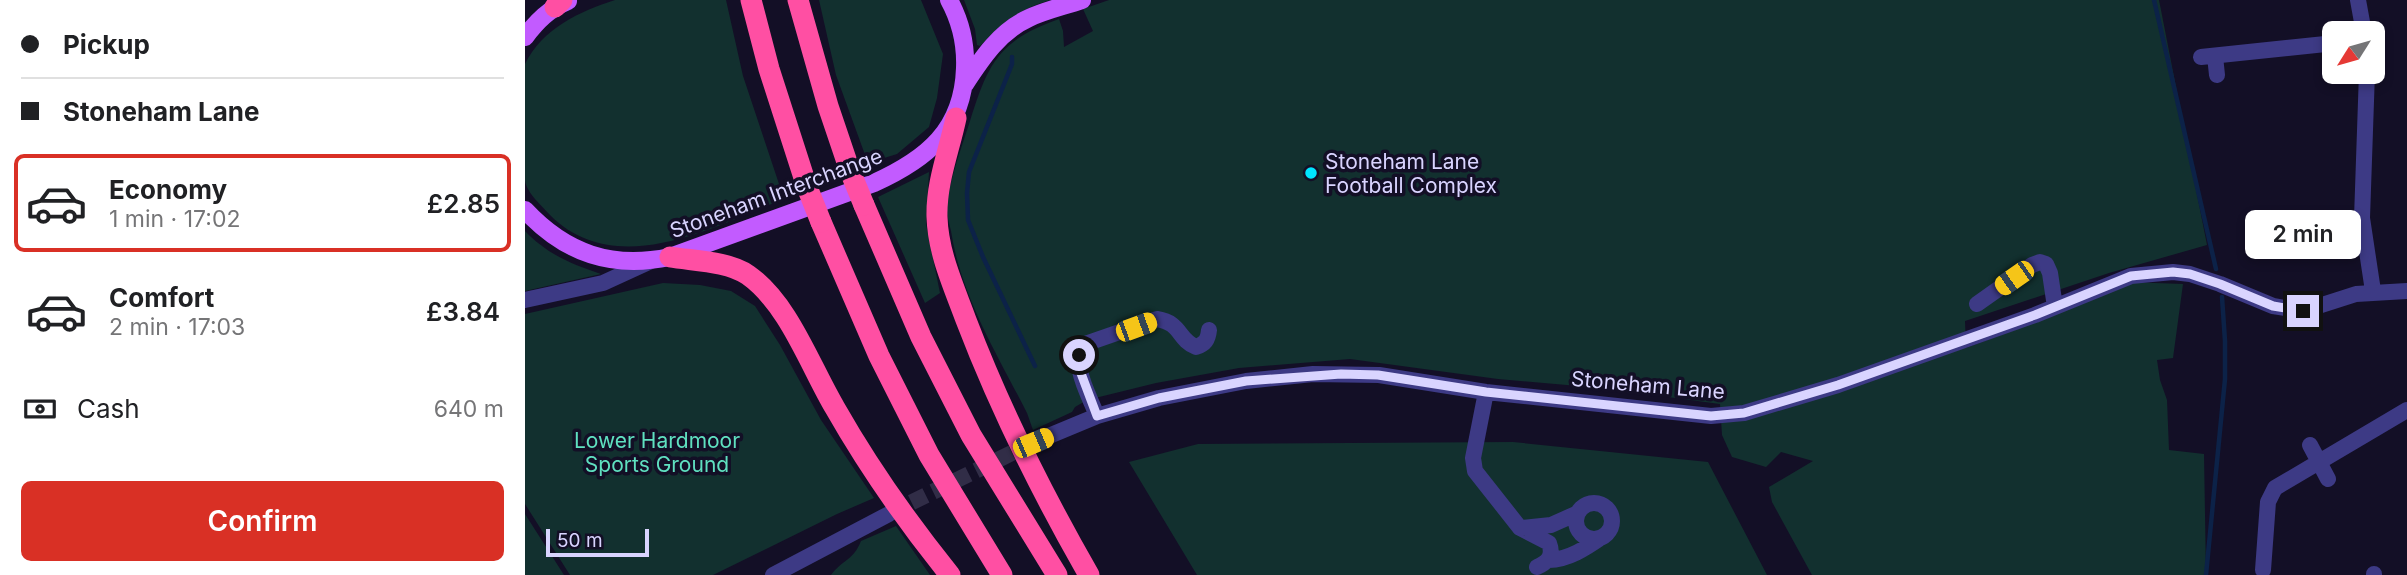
<!DOCTYPE html>
<html lang="en">
<head>
<meta charset="utf-8">
<style>
	body { margin:0; font-family:Inter,sans-serif; background:#f6f6f6; color:#202124; height:100vh; display:flex; flex-direction:column; font-size:26px; white-space:nowrap }
	* { box-sizing:border-box; margin:0 }
	p { font-size:23px; color:#757577 }
	.icon { flex:none; width:38px; height:38px; fill:none; stroke:currentColor; stroke-width:2; stroke-linecap:round; stroke-linejoin:round }
	.map { position:relative; flex:1; overflow:hidden }
	.sheet { display:flex; flex-direction:column; background:#fff; width:525px }
	.sheet>* { flex:none }
	.guide { display:grid; align-content:center; height:154px; padding:0 21px; background:#fff }
	.needle { width:46px; rotate:233deg }
	.buttons { position:absolute; left:1797px; top:21px; display:grid; gap:14px }
	.buttons a { display:grid; place-items:center; width:63px; height:63px; border-radius:10px; background:#fff; box-shadow:0 4px 10px #0003; font-size:35px }
	.scale { position:absolute; left:21px; bottom:18px; width:103px; box-sizing:border-box; padding-left:7px; border:4px solid #d9d4ff; border-top:0; font-size:19px; line-height:24px; white-space:nowrap; color:#d9d4ff; -webkit-text-stroke:5px #130f26; paint-order:stroke }
	.end { position:absolute; width:32px; height:32px; margin:-16px; border:9px solid #d9d4ff; background:#111; box-shadow:0 0 0 4px #111 }
	.from { border-radius:50% }
	.bubble { position:absolute; height:49px; border-radius:10px; background:#fff; box-shadow:0 4px 10px #0003; font-size:23px; font-weight:600; line-height:49px; text-align:center }
	.car { position:absolute; width:21px; height:42px; margin:-21px -10px; border-radius:9px; box-shadow:0 0 5px 2px #0007; background:linear-gradient(#f5c518 24%,#345 0 40%,#f5c518 0 76%,#345 0 86%,#f5c518 0) }
	.guide b { display:flex; align-items:center; gap:24px; height:66px; font-size:26px }
	.guide b+b { border-top:2px solid #e0e0e0 }
	.guide i { width:18px; height:18px; background:#202124 }
	ul { padding:0; list-style:none }
	li { display:flex; align-items:center; gap:21px; height:98px; margin:0 14px 10px; padding:0 7px; border:4px solid transparent; border-radius:10px }
	li div { flex:1 }
	li b { display:block; font-size:26px }
	li em { font-style:normal; font-weight:600 }
	li.on { border-color:#d93025 }
	li>.icon { width:63px; height:63px; stroke-width:1.5 }
	.pay { display:flex; align-items:center; gap:18px; height:77px; padding:0 21px; font-size:26px }
	.pay p { margin-inline-start:auto }
	.cta { display:flex; gap:14px; margin-top:auto; padding:14px 21px }
	.cta a { flex:1; height:80px; border-radius:10px; background:#d93025; color:#fff; font-size:28px; font-weight:600; line-height:80px; text-align:center }
	main { display:flex; flex:1; min-height:0 }
	.map>svg:first-child { display:block }
	.green { fill:#12302f }
	.lines { fill:none; stroke-linecap:round; stroke-linejoin:round }
	.stream { stroke:#0c2248; stroke-width:4.5 }
	.minor-tunnel { stroke:#312d47; stroke-width:16; stroke-dasharray:16 8; stroke-linecap:butt }
	.minor { stroke:#3d3a85; stroke-width:16 }
	.major { stroke:#c25bff; stroke-width:18 }
	.highway { stroke:#ff4fa3; stroke-width:21 }
	.highway-bridge { stroke:#ff4fa3; stroke-width:21 }
	.route { stroke:#d9d4ff; stroke-width:9 }
	.poi-dot { fill:#00e5ff; stroke:#130f26; stroke-width:2.5 }
	.labels { text-anchor:middle; dominant-baseline:central; stroke-width:7; stroke-linejoin:round; paint-order:stroke }
	.poi-label { font-size:21px; fill:#d9d4ff; stroke:#130f26; text-anchor:start }
	.street-label { font-size:21px; fill:#d9d4ff; stroke:#130f26 }
	.park-label { font-size:21px; fill:#5fe0c0; stroke:#130f26 }
</style>
</head>
<body>
<main>
<section class="sheet">
<div class="guide">
<b><i class="from"></i>Pickup</b>
<b><i></i>Stoneham Lane</b>
</div>
<ul>
<li class="on"><svg class="icon" aria-label="car" viewBox="0 0 24 24"><path d="M5 17H2v-5l4-1 3-4h7l3 4 3 1v5h-3M9 17h6M6 11h13"/><circle cx="7" cy="17" r="2"/><circle cx="17" cy="17" r="2"/></svg><div><b>Economy</b><p>1 min · 17:02</p></div><em>£2.85</em></li>
<li><svg class="icon" aria-label="car" viewBox="0 0 24 24"><path d="M5 17H2v-5l4-1 3-4h7l3 4 3 1v5h-3M9 17h6M6 11h13"/><circle cx="7" cy="17" r="2"/><circle cx="17" cy="17" r="2"/></svg><div><b>Comfort</b><p>2 min · 17:03</p></div><em>£3.84</em></li>
</ul>
<div class="pay"><svg class="icon" aria-label="cash" viewBox="0 0 24 24"><path d="M3 7h18v10H3z"/><circle cx="12" cy="12" r="2"/></svg>Cash<p>640 m</p></div>
<div class="cta"><a>Confirm</a></div>
</section>
<div class="map">
<svg width="1882" height="575" viewBox="0 0 1882 575">
	<rect width="100%" height="100%" fill="#130f26"/>
	<path class="green" d="M90 0H201L218 76 259 199C188 227 91 281 25 215 17 206 2 193 0 181 0 171 0 159 0 149 0 121 0 92 0 64 17 29 55 11 90 0Z
		M294 0H396L418 54 412 98 404 127 372 154 343 163 311 75Z
		M439 0H525C493 10 478 22 455 46L452 45 450 29Z
		M584 0H1634L1682 245 1584 273 1440 321 1441 348 1500 326 1602 282 1658 284 1648 358 1632 360 1635 380 1642 400 1644 450 1679 454 1681 575H1287L1247 502 1244 487 1288 461 1256 452 1241 467 1207 457 1197 435 1195 404 1076 388 973 379 825 359 714 368 631 383 562 400 550 407 547 412 508 430 502 413C472 354 436 296 426 231 424 222 421 213 422 204 426 175 436 149 445 121 463 63 474 40 534 19L538 31 539 47 568 31 558 9Z
		M404 172 401 224 415 293 400 303 353 197Z
		M0 231C22 254 46 264 76 274L0 291Z
		M138 283 175 285 206 291 230 306 255 345 296 420 349 498 312 514 188 575H45L0 504V314Z
		M988 442 1183 462 1242 575H672L604 462 673 444Z
		M0 514 39 575H0Z
		M371 526 405 575H306C318 559 328 561 336 541Z"/>
	<g class="lines">
		<path class="stream" d="M1629 0 1691 269
			M487 57V64L444 172 442 193 443 220 458 257 510 366
			M1681 575 1700 379V341L1697 297"/>
		<path class="minor-tunnel" d="M365 513 505 444"/>
		<path class="minor" d="M1833 0 1839 33
			M1690 56 1692 75
			M1676 57 1810 43
			M1842 72 1837 218 1848 291
			M0 300 78 283 126 261
			M1452 304 1507 265 1515 262 1521 264 1525 273 1530 307
			M961 392 948 458 950 471 995 528 1024 543C1029 556 1023 562 1012 567
			M572 416C565 396 544 364 560 344L632 319C657 323 652 339 671 347 680 344 683 340 684 330
			M507 443 572 416 634 398 721 381 788 374 854 375 961 392 1186 416 1219 413 1313 385 1510 315 1606 276 1648 272 1665 274 1695 284 1748 306 1778 311 1831 294 1882 291
			M1785 445 1803 479
			M1051 521a18 18 0 1 1 36 0a18 18 0 1 1-36 0Z
			M997 528 1026 525 1053 513
			M1024 560C1043 560 1061 548 1077 537
			M1738 570 1743 502 1750 488 1882 410
			M248 575 364 514
			M1849 575V574"/>
		<path class="major" d="M0 37C12 21 24 9 43 1
			M440 84C457 58 475 31 504 18 521 10 540 6 557 0
			M0 210C41 254 87 269 145 257L349 183C402 159 438 130 440 68 441 43 436 22 424 0"/>
		<path class="highway" d="M226 0 244 69 282 187
			M273 0 303 106 325 171
			M30 7 37 0
			M431 118C424 151 411 183 412 217 413 253 429 287 441 320 475 409 517 493 564 575
			M339 205 396 337 446 435 532 575
			M296 222 354 356 404 455 477 575
			M145 257C169 261 203 261 223 275 264 304 285 366 310 408 343 466 383 523 425 575"/>
		<path class="highway-bridge" d="M325 171 339 205
			M282 187 296 222"/>
	</g>
	<g class="lines">
		<path class="route" d="M554 355V368L572 416 634 398 721 381 816 374 853 375 961 392 1186 416 1219 413 1313 385 1510 315 1606 276 1648 272 1665 274 1695 284 1748 306 1778 311"/>
	</g>
	<circle class="poi-dot" cx="786" cy="173" r="7"/>
	<g class="labels">
		<g class="poi-label">
			<text x="800" y="161">Stoneham Lane<tspan x="800" dy="24">Football Complex</tspan></text>
		</g>
		<g class="street-label">
			<text transform="translate(251 193) rotate(-20)">Stoneham Interchange</text>
			<text transform="translate(1123 385) rotate(5)">Stoneham Lane</text>
		</g>
		<g class="park-label">
			<text x="132" y="440">Lower Hardmoor<tspan x="132" dy="24">Sports Ground</tspan></text>
		</g>
	</g>
</svg>
<div class="buttons">
<a><svg class="needle" viewBox="-14 -14 28 28"><path d="M0-13l5 13h-10z" fill="#e53935"/><path d="M0 13l5-13h-10z" fill="#757577"/></svg></a>
</div>
<div class="scale">50 m</div>
<i class="end from" style="left:554px;top:355px"></i>
<i class="end" style="left:1778px;top:311px"></i>
<div class="bubble" style="left:1720px;top:210px;width:116px">2 min</div>
<i class="car" style="left:1489px;top:278px;rotate:235deg"></i>
<i class="car" style="left:611px;top:327px;rotate:70deg"></i>
<i class="car" style="left:508px;top:443px;rotate:67deg"></i>
</div>
</main>
</body>
</html>
